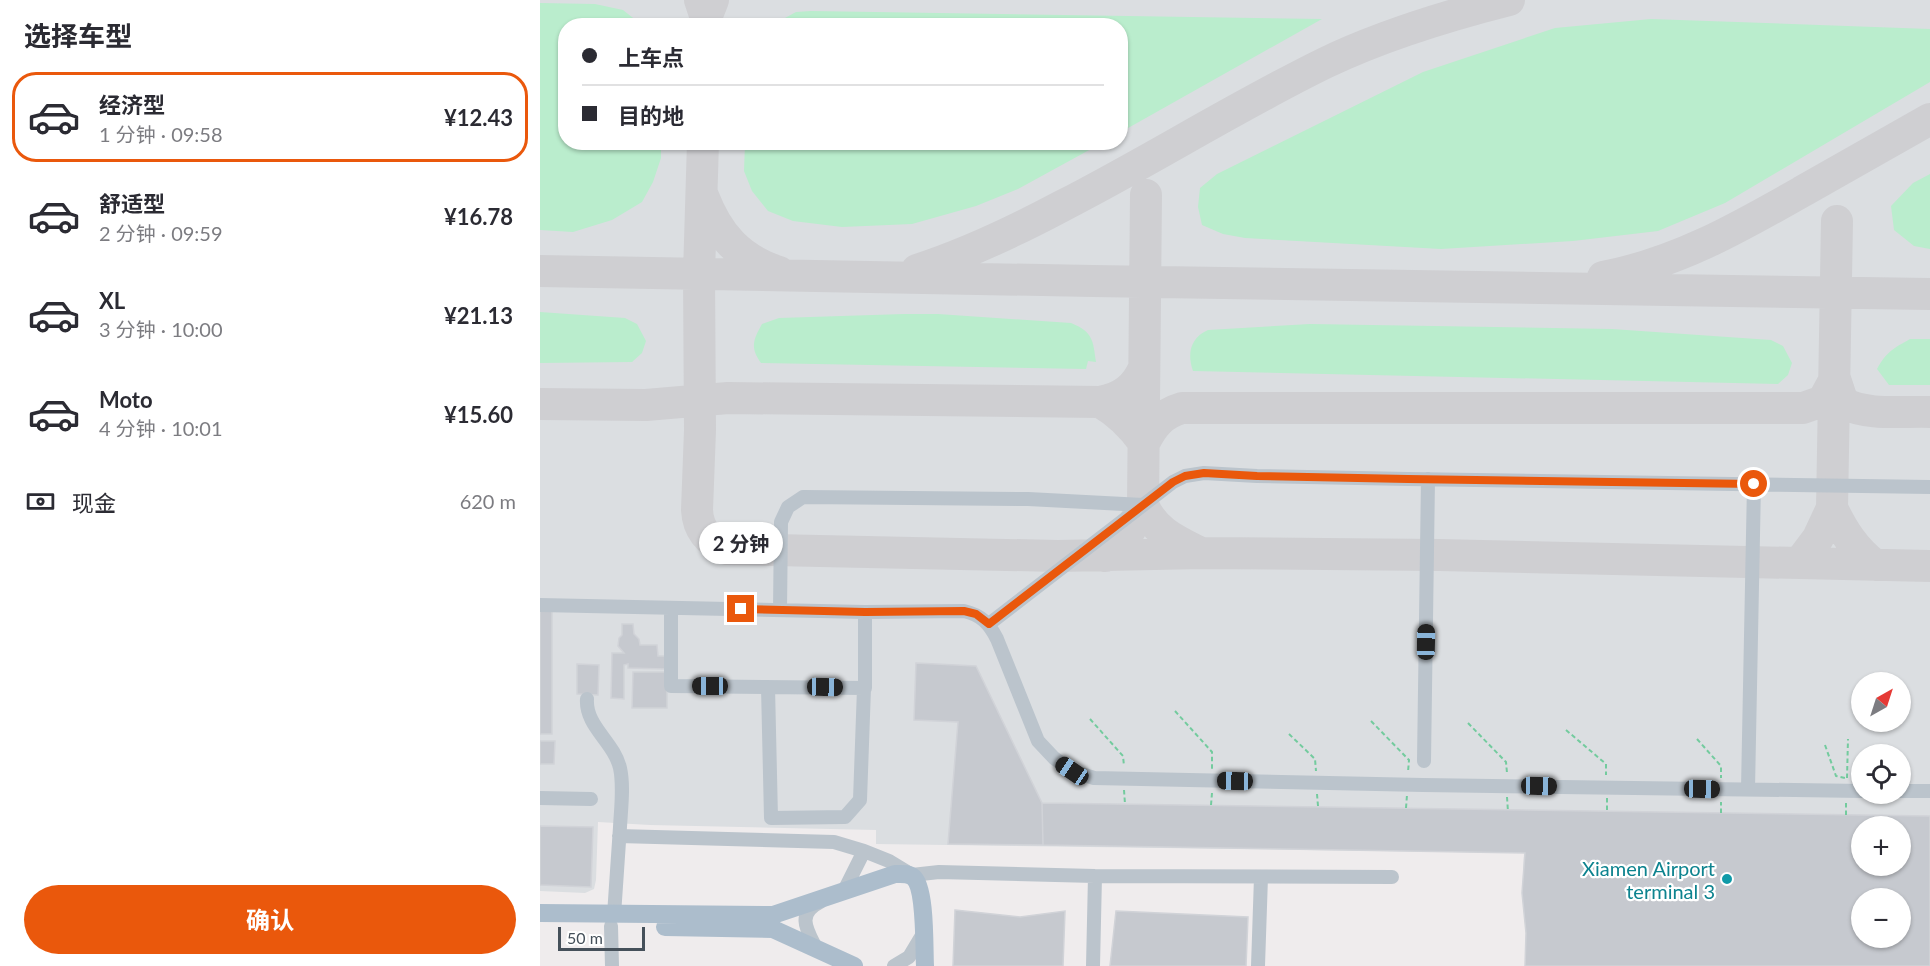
<!DOCTYPE html>
<html lang="zh">
<head>
<meta charset="utf-8">
<style>
	body { margin:0; font-family:Lato,"Noto Sans SC",sans-serif; background:#f2f2f3; color:#2b2b33; height:100vh; display:flex; flex-direction:column; font-size:22px; white-space:nowrap }
	* { box-sizing:border-box; margin:0 }
	p { font-size:20px; color:#7c7c81 }
	.icon { flex:none; width:33px; height:33px; fill:none; stroke:currentColor; stroke-width:2; stroke-linecap:round; stroke-linejoin:round }
	.map { position:relative; flex:1; overflow:hidden }
	.details { display:flex; flex-direction:column; background:#fff; width:540px }
	.details>* { flex:none }
	.banner { position:absolute; left:18px; top:18px; width:570px; height:132px; border-radius:24px; box-shadow:0 2px 4px #0004; display:grid; align-content:center; height:132px; padding:0 24px; background:#fff }
	.needle { width:39px; rotate:39deg }
	.buttons { position:absolute; left:1311px; top:672px; display:grid; gap:12px }
	.buttons a { display:grid; place-items:center; width:60px; height:60px; border-radius:50%; background:#fff; box-shadow:0 2px 4px #0004; font-size:30px }
	.scale { position:absolute; left:18px; bottom:15px; width:87px; box-sizing:border-box; padding-left:6px; border:3px solid #45505a; border-top:0; font-size:16px; line-height:21px; white-space:nowrap; color:#45505a; -webkit-text-stroke:4px #fff; paint-order:stroke }
	.end { position:absolute; width:27px; height:27px; margin:-14px; border:8px solid #ea580c; background:#fff; box-shadow:0 0 0 3px #fff }
	.from { border-radius:50% }
	.bubble { position:absolute; height:42px; border-radius:21px; background:#fff; box-shadow:0 2px 4px #0004; font-size:20px; font-weight:700; line-height:42px; text-align:center }
	.car { position:absolute; width:18px; height:36px; margin:-18px -9px; border-radius:8px; box-shadow:0 0 4px 2px #0007; background:linear-gradient(#222 24%,#8ab4d8 0 40%,#222 0 76%,#8ab4d8 0 86%,#222 0) }
	.banner b { display:flex; align-items:center; gap:21px; height:57px; font-size:22px }
	.banner b+b { border-top:2px solid #e1e1e2 }
	.banner i { width:15px; height:15px; background:#2b2b33 }
	ul { padding:0; list-style:none }
	li { display:flex; align-items:center; gap:18px; height:90px; margin:0 12px 9px; padding:0 12px; border:3px solid transparent; border-radius:24px }
	li div { flex:1 }
	li b { display:block; font-size:22px }
	li em { font-style:normal; font-weight:700 }
	li.on { border-color:#ea580c }
	li>.icon { width:54px; height:54px; stroke-width:1.5 }
	h2 { padding:0 24px; font-size:27px; line-height:72px }
	.pay { display:flex; align-items:center; gap:15px; height:66px; padding:0 24px; font-size:22px }
	.pay p { margin-inline-start:auto }
	.action { display:flex; gap:12px; margin-top:auto; padding:12px 24px }
	.action a { flex:1; height:69px; border-radius:36px; background:#ea580c; color:#fff; font-size:24px; font-weight:700; line-height:69px; text-align:center }
	main { display:flex; flex:1; min-height:0 }
	.map>svg:first-child { display:block }
	.airport { fill:#dbdee1; fill-rule:evenodd }
	.grass { fill:#baedcd }
	.lines { fill:none; stroke-linecap:round; stroke-linejoin:round }
	.taxiway { stroke:#cfcfd2; stroke-width:32 }
	.building { fill:#c6c9cf; stroke:#d1d3d8; stroke-width:1.5; fill-rule:evenodd }
	.path { stroke:#73cb9e; stroke-width:2; stroke-dasharray:4.5 3; stroke-linecap:butt }
	.minor { stroke:#bbc4cc; stroke-width:14 }
	.major { stroke:#acbdcc; stroke-width:18 }
	.route { stroke:#ea580c; stroke-width:8 }
	.culture-dot { fill:#0f9aa8; stroke:#fff; stroke-width:2 }
	.labels { text-anchor:middle; dominant-baseline:central; stroke-width:4.5; stroke-linejoin:round; paint-order:stroke }
	.culture-label { font-size:20px; fill:#0d838f; stroke:#fff; text-anchor:end }
</style>
</head>
<body>
<main>
<section class="details">
<h2>选择车型</h2>
<ul>
<li class="on"><svg class="icon" aria-label="car" viewBox="0 0 24 24"><path d="M5 17H2v-5l4-1 3-4h7l3 4 3 1v5h-3M9 17h6M6 11h13"/><circle cx="7" cy="17" r="2"/><circle cx="17" cy="17" r="2"/></svg><div><b>经济型</b><p>1 分钟 · 09:58</p></div><em>¥12.43</em></li>
<li><svg class="icon" aria-label="car" viewBox="0 0 24 24"><path d="M5 17H2v-5l4-1 3-4h7l3 4 3 1v5h-3M9 17h6M6 11h13"/><circle cx="7" cy="17" r="2"/><circle cx="17" cy="17" r="2"/></svg><div><b>舒适型</b><p>2 分钟 · 09:59</p></div><em>¥16.78</em></li>
<li><svg class="icon" aria-label="car" viewBox="0 0 24 24"><path d="M5 17H2v-5l4-1 3-4h7l3 4 3 1v5h-3M9 17h6M6 11h13"/><circle cx="7" cy="17" r="2"/><circle cx="17" cy="17" r="2"/></svg><div><b>XL</b><p>3 分钟 · 10:00</p></div><em>¥21.13</em></li>
<li><svg class="icon" aria-label="car" viewBox="0 0 24 24"><path d="M5 17H2v-5l4-1 3-4h7l3 4 3 1v5h-3M9 17h6M6 11h13"/><circle cx="7" cy="17" r="2"/><circle cx="17" cy="17" r="2"/></svg><div><b>Moto</b><p>4 分钟 · 10:01</p></div><em>¥15.60</em></li>
</ul>
<div class="pay"><svg class="icon" aria-label="cash" viewBox="0 0 24 24"><path d="M3 7h18v10H3z"/><circle cx="12" cy="12" r="2"/></svg>现金<p>620 m</p></div>
<div class="action"><a>确认</a></div>
</section>
<div class="map">
<svg width="1390" height="966" viewBox="0 0 1390 966">
	<rect width="100%" height="100%" fill="#efeced"/>
	<path class="airport" d="M0 0H1390V966H985L986 933 982 893 984 853 336 844V830L110 825 58 822 56 880 54 889 45 893 0 891ZM26 26H580V142H26ZM1322 682H1360V722H1322ZM1322 754H1360V794H1322ZM1322 826H1360V866H1322ZM1322 898H1360V938H1322Z"/>
	<path class="grass" d="M0 3 55 4 83 10 102 25 26 26V142L121 143V158L113 182 102 202 72 220 33 232 0 230Z
		M271 11 782 19 581 132 580 26 232 25 256 12Z
		M1111 19 1390 29V82L1185 203 1118 231 1033 241 901 249 705 238 683 234 662 225 658 207 660 188 677 174 883 72 1015 28Z
		M205 143V142L562 143 478 189 436 206 372 224 302 227 253 221 228 211 212 191 204 171Z
		M1390 174V249L1374 246 1354 230 1351 206 1373 183Z
		M0 312 85 318 97 324 106 341 102 353 92 362 0 363Z
		M364 314H398L531 323C553 332 553 340 556 362L548 361 546 369 221 363C210 348 213 340 222 324L239 318Z
		M770 324 1072 329 1231 340 1243 346 1252 363 1248 375 1238 384 653 371C647 354 650 338 668 330Z
		M1370 339H1390V385H1349L1337 369C1346 352 1354 348 1370 339Z"/>
	<g class="lines">
		<path class="taxiway" d="M160 0 166 18 173 0
			M163 142 159 274 160 430 157 510C158 529 168 542 187 549L518 556 662 553 899 555 1390 566
			M163 196C178 235 199 259 239 272
			M377 270C427 254 475 231 522 206 610 161 695 107 785 63 843 35 906 16 969 0
			M0 271 553 281 1390 294
			M1063 277C1137 263 1198 228 1263 191 1305 167 1348 143 1390 119
			M1295 379 1303 403C1328 416 1362 411 1390 412
			M560 402C579 413 592 426 604 443 613 425 622 414 642 408H1263L1283 401 1295 379
			M0 404 106 405 188 398 560 402C582 398 595 388 604 368
			M603 505 606 195
			M1292 508 1297 221
			M565 556C585 543 593 526 603 505 614 531 635 540 659 552
			M1260 562 1278 538 1292 508C1303 531 1315 550 1335 565"/>
	</g>
	<path class="building" d="M0 611H12V734H0Z
		M82 624H93L94 634 99 639 100 645H117L118 656H125V669L88 668V664L84 665V699L71 698 72 653H84L78 646 79 638 82 635Z
		M376 663 436 666 502 803 503 845 408 844 418 722 374 720Z
		M37 664 59 665 58 695 37 694Z
		M93 672H127V708H92Z
		M0 741H15L14 764H0Z
		M502 803 1390 816V966H985L986 933 982 893 985 853 503 845ZM1322 826H1360V866H1322ZM1322 898H1360V938H1322Z
		M0 826 53 827 51 887 0 885Z
		M415 910 480 917 525 911 523 966H413Z
		M576 911 708 917 706 966H570Z"/>
	<g class="lines">
		<path class="path" d="M635 711 672 752V769
			M550 719 583 756 584 766
			M831 721 869 760 868 772
			M928 723 966 762 967 773
			M1026 730 1066 764V775
			M749 734 775 759 776 771
			M1157 739 1181 766V778
			M1285 745 1296 776 1305 778
			M1307 778 1308 739
			M584 790 585 804
			M777 794 778 806
			M967 797 968 812
			M1067 798V811
			M671 805 672 793
			M866 808 867 795
			M1181 813V802
			M1306 815V802"/>
		<path class="minor" d="M0 605 325 612 424 611C441 615 449 623 457 639L498 741 514 758 532 771 554 778 883 785 1322 791
			M131 608V686L325 688V612
			M240 610 241 522 248 507 263 497 488 499 603 505
			M449 624 633 482 645 476 664 473 717 476 868 479 1390 487
			M228 687 231 818 305 817 320 800 324 688
			M47 699C45 726 74 742 80 768 84 786 81 808 80 827 78 856 76 886 74 915
			M884 761 888 479
			M1208 789 1214 484
			M1360 791H1390
			M0 798 51 799
			M79 836 294 842 324 851
			M304 891 324 851 349 861 372 875 399 872 555 876 852 877
			M71 926 72 966
			M276 948C267 930 256 914 280 902
			M354 966 369 957 384 932
			M553 966 555 876
			M718 966 721 877"/>
		<path class="major" d="M0 913 233 915 355 874C361 874 368 873 373 877 386 887 384 949 385 966
			M125 927 233 929 314 966"/>
	</g>
	<g class="lines">
		<path class="route" d="M201 609 325 612 424 611 436 614 449 624 633 482 645 476 664 473 717 476 868 479 1214 484"/>
	</g>
	<circle class="culture-dot" cx="1187" cy="879" r="6"/>
	<g class="labels">
		<g class="culture-label">
			<text x="1175" y="868">Xiamen Airport<tspan x="1175" dy="23">terminal 3</tspan></text>
		</g>
	</g>
</svg>
<div class="buttons">
<a><svg class="needle" viewBox="-14 -14 28 28"><path d="M0-13l5 13h-10z" fill="#e53935"/><path d="M0 13l5-13h-10z" fill="#7c7c81"/></svg></a>
<a><svg class="icon" aria-label="locate" viewBox="0 0 24 24"><circle cx="12" cy="12" r="6"/><path d="M12 2v4M12 18v4M2 12h4M18 12h4"/></svg></a>
<a>+</a>
<a>−</a>
</div>
<div class="scale">50 m</div>
<i class="end from" style="left:1214px;top:484px"></i>
<i class="end" style="left:201px;top:609px"></i>
<div class="bubble" style="left:159px;top:522px;width:84px">2 分钟</div>
<i class="car" style="left:886px;top:642px;rotate:1deg"></i>
<i class="car" style="left:170px;top:686px;rotate:270deg"></i>
<i class="car" style="left:285px;top:687px;rotate:91deg"></i>
<i class="car" style="left:532px;top:771px;rotate:304deg"></i>
<i class="car" style="left:695px;top:781px;rotate:271deg"></i>
<i class="car" style="left:999px;top:786px;rotate:91deg"></i>
<i class="car" style="left:1162px;top:789px;rotate:91deg"></i>
<div class="banner">
<b><i class="from"></i>上车点</b>
<b><i></i>目的地</b>
</div>
</div>
</main>
</body>
</html>
